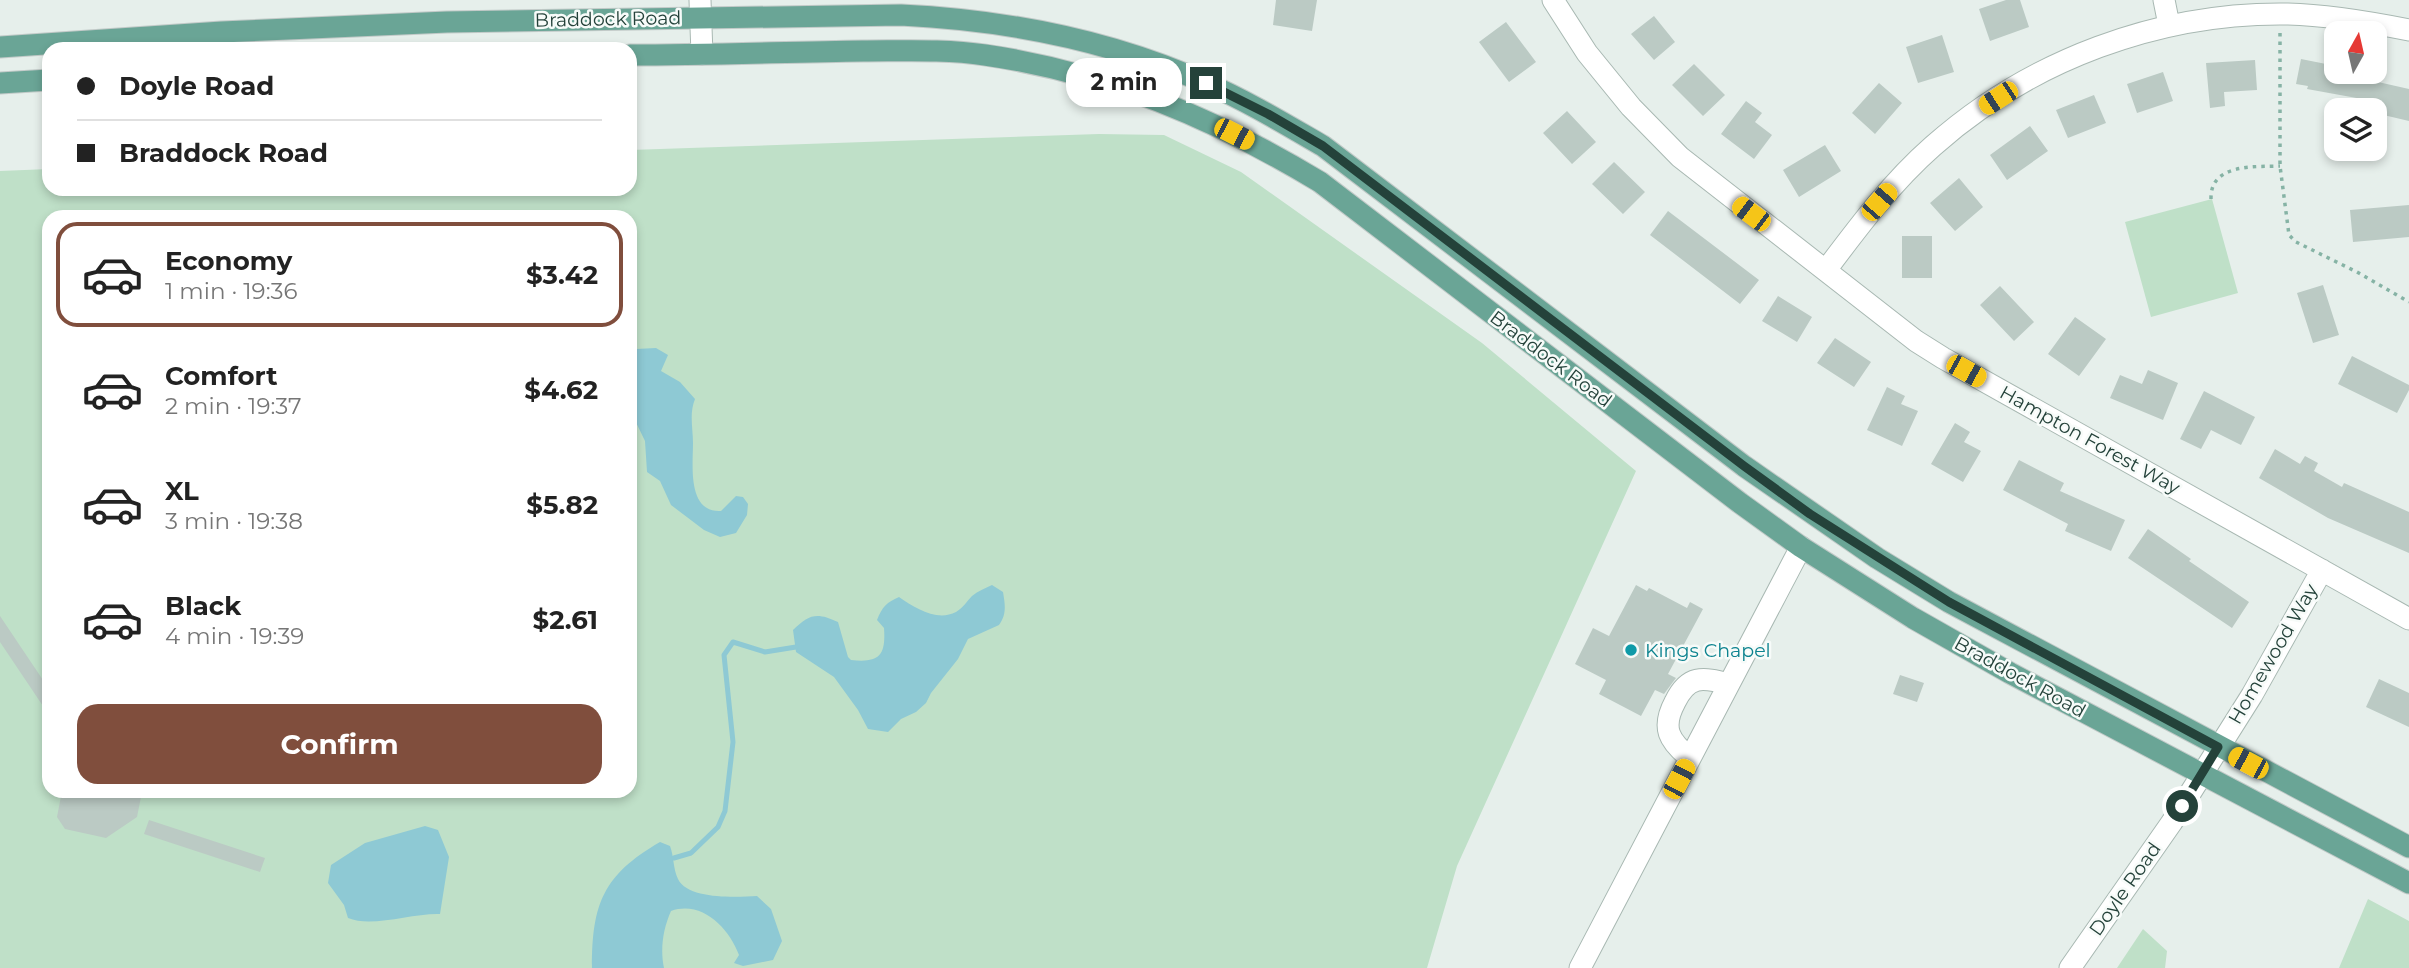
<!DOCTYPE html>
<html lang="en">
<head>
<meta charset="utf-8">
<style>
	body { margin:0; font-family:Montserrat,sans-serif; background:#f2f2f2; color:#222; height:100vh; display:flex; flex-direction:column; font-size:26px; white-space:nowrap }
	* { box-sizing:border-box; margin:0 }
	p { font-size:23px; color:#767676 }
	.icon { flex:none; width:38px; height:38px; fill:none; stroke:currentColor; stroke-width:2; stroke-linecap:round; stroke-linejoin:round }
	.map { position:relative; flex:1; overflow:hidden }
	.sheet { position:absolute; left:42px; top:210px; width:595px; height:588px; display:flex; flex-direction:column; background:#fff; border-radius:21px; box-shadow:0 4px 10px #0003 }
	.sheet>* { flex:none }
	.hud { position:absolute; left:42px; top:42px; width:595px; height:154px; border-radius:21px; box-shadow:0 4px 10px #0003; display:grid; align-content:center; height:154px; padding:0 35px; background:#fff }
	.needle { width:46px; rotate:8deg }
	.buttons { position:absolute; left:2324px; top:21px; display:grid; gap:14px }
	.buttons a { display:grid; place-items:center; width:63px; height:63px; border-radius:14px; background:#fff; box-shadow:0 4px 10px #0003; font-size:35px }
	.end { position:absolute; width:32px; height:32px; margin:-16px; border:9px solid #24423a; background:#fff; box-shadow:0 0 0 4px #fff }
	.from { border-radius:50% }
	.bubble { position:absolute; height:49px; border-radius:21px; background:#fff; box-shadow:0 4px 10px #0003; font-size:23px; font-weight:700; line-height:49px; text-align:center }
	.car { position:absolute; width:21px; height:42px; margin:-21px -10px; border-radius:9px; box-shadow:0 0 5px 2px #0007; background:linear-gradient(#f5c518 24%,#345 0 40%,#f5c518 0 76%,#345 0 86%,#f5c518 0) }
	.hud b { display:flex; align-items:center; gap:24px; height:66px; font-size:26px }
	.hud b+b { border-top:2px solid #e0e0e0 }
	.hud i { width:18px; height:18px; background:#222 }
	ul { padding:12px 0 0; list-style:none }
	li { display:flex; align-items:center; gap:21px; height:105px; margin:0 14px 10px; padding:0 21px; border:4px solid transparent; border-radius:21px }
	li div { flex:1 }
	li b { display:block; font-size:26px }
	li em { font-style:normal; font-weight:700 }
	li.active { border-color:#804e3d }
	li>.icon { width:63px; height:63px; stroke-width:1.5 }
	.action { display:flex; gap:14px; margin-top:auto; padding:14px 35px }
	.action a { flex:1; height:80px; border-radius:21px; background:#804e3d; color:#fff; font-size:28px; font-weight:700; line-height:80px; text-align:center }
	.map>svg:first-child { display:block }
	.green { fill:#bfe0c8; fill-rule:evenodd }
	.water { fill:#8ec9d4 }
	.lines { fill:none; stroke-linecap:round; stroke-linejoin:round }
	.stream { stroke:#8ec9d4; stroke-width:5 }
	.building { fill:#bbcac4 }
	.minor-casing { stroke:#a8b8b2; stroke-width:23 }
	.major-casing { stroke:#c2cac8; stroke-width:23 }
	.path { stroke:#86b3a5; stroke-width:3.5; stroke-dasharray:3.5 5; stroke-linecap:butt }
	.minor { stroke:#fff; stroke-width:21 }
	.major { stroke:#6aa596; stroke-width:21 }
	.route { stroke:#24423a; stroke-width:9 }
	.culture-dot { fill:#0f9aa8; stroke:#f7fbf9; stroke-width:2.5 }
	.labels { text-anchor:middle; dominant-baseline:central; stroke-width:5; stroke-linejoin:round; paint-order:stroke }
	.street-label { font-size:19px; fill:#24423a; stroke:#f7fbf9 }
	.culture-label { font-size:19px; fill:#0d838f; stroke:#f7fbf9; text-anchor:start }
</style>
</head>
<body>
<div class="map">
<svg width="2409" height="968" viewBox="0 0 2409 968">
	<rect width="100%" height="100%" fill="#e6efeb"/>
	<path class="green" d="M1099 134 1164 135 1241 172 1482 343 1636 471 1457 866 1427 968H0V171L49 169V189H630V150ZM49 217H630V791H49Z
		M2212 199 2238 293 2151 317 2125 222Z
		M2368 899 2409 921V968H2339Z
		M2143 929 2167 951 2165 968H2117Z"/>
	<path class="water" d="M630 343 636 349 656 348 668 355 661 371 680 382 695 399C689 414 693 428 693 443 693 466 687 513 721 511L736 496 743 497 748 504 747 515 736 533 720 537 704 530 671 505 660 481 647 472 645 441 630 410Z
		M992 585 1003 592C1005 604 1007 614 999 625L968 639 958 659 931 693 926 703 916 712 901 719 888 732 868 729 858 710 834 677 796 652 793 630C809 614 817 612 838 622L848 657 851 660C879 663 886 656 884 628L877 620C882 607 887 602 899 597 915 608 937 622 956 612 963 608 967 601 972 596 978 591 986 588 992 585Z
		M425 826 438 830 449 857 440 914C412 913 372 928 348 918L344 905 328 883 331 865 365 843Z
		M660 842 670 846C674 856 673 869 678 879 688 900 737 897 757 896L771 909 782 941 773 960 743 966 734 963 739 955C729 928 702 900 671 911 663 929 660 949 664 968H592C592 904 603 875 660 842Z"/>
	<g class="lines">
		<path class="stream" d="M674 858 691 853 718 827 725 811 733 742 724 655 733 642 765 652 796 647"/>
	</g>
	<path class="building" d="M1276 0H1317L1312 31 1273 25Z
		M2006 0H2020L2029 27 1990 41 1979 9Z
		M1654 16 1675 42 1654 60 1631 34Z
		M1506 22 1536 62 1509 82 1479 42Z
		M1942 35 1954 72 1918 83 1906 47Z
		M2301 59 2336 66V72H2348L2347 75 2409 89V121L2375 113V110H2359L2362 99 2307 89 2308 86 2296 84Z
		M2255 60 2257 90 2224 92 2225 106 2210 108 2206 63Z
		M1694 64 1725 95 1703 116 1672 85Z
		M2163 72 2173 101 2137 113 2127 84Z
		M1879 83 1902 103 1875 134 1852 113Z
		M2094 95 2106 123 2068 138 2056 110Z
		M1746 101 1762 113 1755 122 1772 135 1754 159 1721 134Z
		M1567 111 1596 142 1572 164 1543 133Z
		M2030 126 2048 151 2007 180 1990 155Z
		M1825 145 1841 171 1799 197 1783 170Z
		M1614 162 1645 192 1623 214 1592 184Z
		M1959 178 1983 207 1955 231 1930 203Z
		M2409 205V237L2353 242 2350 210Z
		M1668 211 1759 280 1740 304 1650 235Z
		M1902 236H1932V278H1902Z
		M2323 285 2339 335 2313 343 2297 293Z
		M2000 286 2034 322 2014 341 1980 305Z
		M1778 296 1812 317 1797 342 1762 321Z
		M2075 317 2106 339 2079 376 2048 354Z
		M1835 338 1871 362 1854 387 1817 363Z
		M2352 356 2409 385V390L2397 413 2338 384Z
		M2148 370 2178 383 2163 420 2110 398 2120 375 2142 384Z
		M1887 387 1905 396 1901 404 1918 411 1902 446 1867 430Z
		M2204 391 2255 417 2241 445 2211 430 2201 449 2180 439Z
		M1955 423 1970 432 1964 442 1981 451 1963 482 1931 464Z
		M2275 449 2300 464 2305 456 2318 463 2314 471 2342 487 2344 483 2409 512V553L2328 518 2259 478Z
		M2019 460 2064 483 2060 491 2125 520 2111 551 2065 531 2068 524 2003 490Z
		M2148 529 2191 559 2189 561 2249 602 2232 628 2128 558Z
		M1636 585 1647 591 1649 588 1687 608 1690 602 1703 609 1668 674 1676 678 1664 694 1655 690 1641 716 1599 694 1606 680 1575 664 1593 628 1609 636Z
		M0 616 49 689V715L0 642Z
		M1900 675 1924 683 1917 702 1893 694Z
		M2379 679 2409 693V727L2366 707Z
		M62 791H123L126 795 142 792 137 817 106 838 65 829 57 817Z
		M149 820 265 858 260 872 144 834Z"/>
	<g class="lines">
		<defs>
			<path id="minor" d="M700 0 702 54
				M1553 0 1587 53 1631 107 1680 157 1916 341 1943 358 2409 619
				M2164 0 2169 25
				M1826 270C1859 226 1892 182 1933 146 2030 60 2159 12 2288 14 2329 15 2369 22 2409 30
				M1690 758C1669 741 1661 728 1675 702 1688 675 1702 677 1729 684
				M1580 968 1801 547
				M2070 968 2172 822 2252 695 2322 570"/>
			<path id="major" d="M0 47 222 32 447 22 901 15C1005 20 1110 40 1206 83 1247 101 1285 124 1323 146L1744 466 1877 558 1949 602 2409 847
				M630 55C708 55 786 52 863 51 903 51 946 49 985 55 1108 73 1214 118 1320 182L1740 503 1801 547 1913 618 2010 673 2409 883
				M0 83 49 80"/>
		</defs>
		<use href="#minor" class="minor-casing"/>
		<use href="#major" class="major-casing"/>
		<path class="path" d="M2280 33V166L2289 235 2296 242 2357 272 2409 302
			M2211 199C2210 163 2255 167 2280 166"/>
		<use href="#minor" class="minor"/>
		<use href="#major" class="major"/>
	</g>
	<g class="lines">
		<path class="route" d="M1206 83 1268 114 1323 146 1744 466 1810 514 1949 602 2218 747 2182 806"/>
	</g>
	<circle class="culture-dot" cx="1631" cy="650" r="7"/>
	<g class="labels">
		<g class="street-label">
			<text transform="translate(608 19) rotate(-1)">Braddock Road</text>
			<text transform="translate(1551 359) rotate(37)">Braddock Road</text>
			<text transform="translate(2090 440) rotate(29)">Hampton Forest Way</text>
			<text transform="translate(2273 654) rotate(-60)">Homewood Way</text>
			<text transform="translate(2020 677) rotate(29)">Braddock Road</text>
			<text transform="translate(2125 889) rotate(-55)">Doyle Road</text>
		</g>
		<g class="culture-label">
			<text x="1645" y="650">Kings Chapel</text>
		</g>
	</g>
</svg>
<div class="buttons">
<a><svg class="needle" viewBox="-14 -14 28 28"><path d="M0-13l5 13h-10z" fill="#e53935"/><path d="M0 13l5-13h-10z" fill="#767676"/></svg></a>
<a><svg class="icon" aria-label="layers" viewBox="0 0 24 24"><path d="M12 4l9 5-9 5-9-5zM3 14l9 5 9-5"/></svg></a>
</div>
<i class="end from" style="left:2182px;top:806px"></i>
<i class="end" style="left:1206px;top:83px"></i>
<div class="bubble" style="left:1066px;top:58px;width:116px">2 min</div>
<i class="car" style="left:1998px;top:98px;rotate:237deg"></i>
<i class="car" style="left:1234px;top:134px;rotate:117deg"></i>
<i class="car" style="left:1879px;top:202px;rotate:41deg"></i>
<i class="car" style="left:1751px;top:214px;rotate:307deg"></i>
<i class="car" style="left:1966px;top:371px;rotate:119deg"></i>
<i class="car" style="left:2248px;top:763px;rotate:298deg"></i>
<i class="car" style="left:1679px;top:779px;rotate:28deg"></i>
<div class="hud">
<b><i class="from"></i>Doyle Road</b>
<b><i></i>Braddock Road</b>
</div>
<section class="sheet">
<ul>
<li class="active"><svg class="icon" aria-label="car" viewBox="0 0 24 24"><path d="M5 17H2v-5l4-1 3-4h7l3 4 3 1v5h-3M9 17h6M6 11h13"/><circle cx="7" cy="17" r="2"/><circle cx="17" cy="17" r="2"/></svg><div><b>Economy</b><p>1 min · 19:36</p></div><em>$3.42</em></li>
<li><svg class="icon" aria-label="car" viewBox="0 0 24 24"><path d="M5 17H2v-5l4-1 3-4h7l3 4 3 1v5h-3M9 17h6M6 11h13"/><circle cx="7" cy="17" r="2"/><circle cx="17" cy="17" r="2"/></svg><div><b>Comfort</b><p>2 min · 19:37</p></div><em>$4.62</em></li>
<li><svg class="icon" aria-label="car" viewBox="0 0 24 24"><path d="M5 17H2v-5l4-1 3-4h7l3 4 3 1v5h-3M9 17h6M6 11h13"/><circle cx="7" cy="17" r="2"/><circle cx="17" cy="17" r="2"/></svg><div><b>XL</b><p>3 min · 19:38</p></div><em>$5.82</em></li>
<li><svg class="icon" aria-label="car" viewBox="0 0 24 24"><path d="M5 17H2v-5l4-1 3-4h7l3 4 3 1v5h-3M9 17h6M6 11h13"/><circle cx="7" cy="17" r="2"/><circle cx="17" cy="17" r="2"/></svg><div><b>Black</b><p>4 min · 19:39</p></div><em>$2.61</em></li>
</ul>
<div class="action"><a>Confirm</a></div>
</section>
</div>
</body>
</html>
